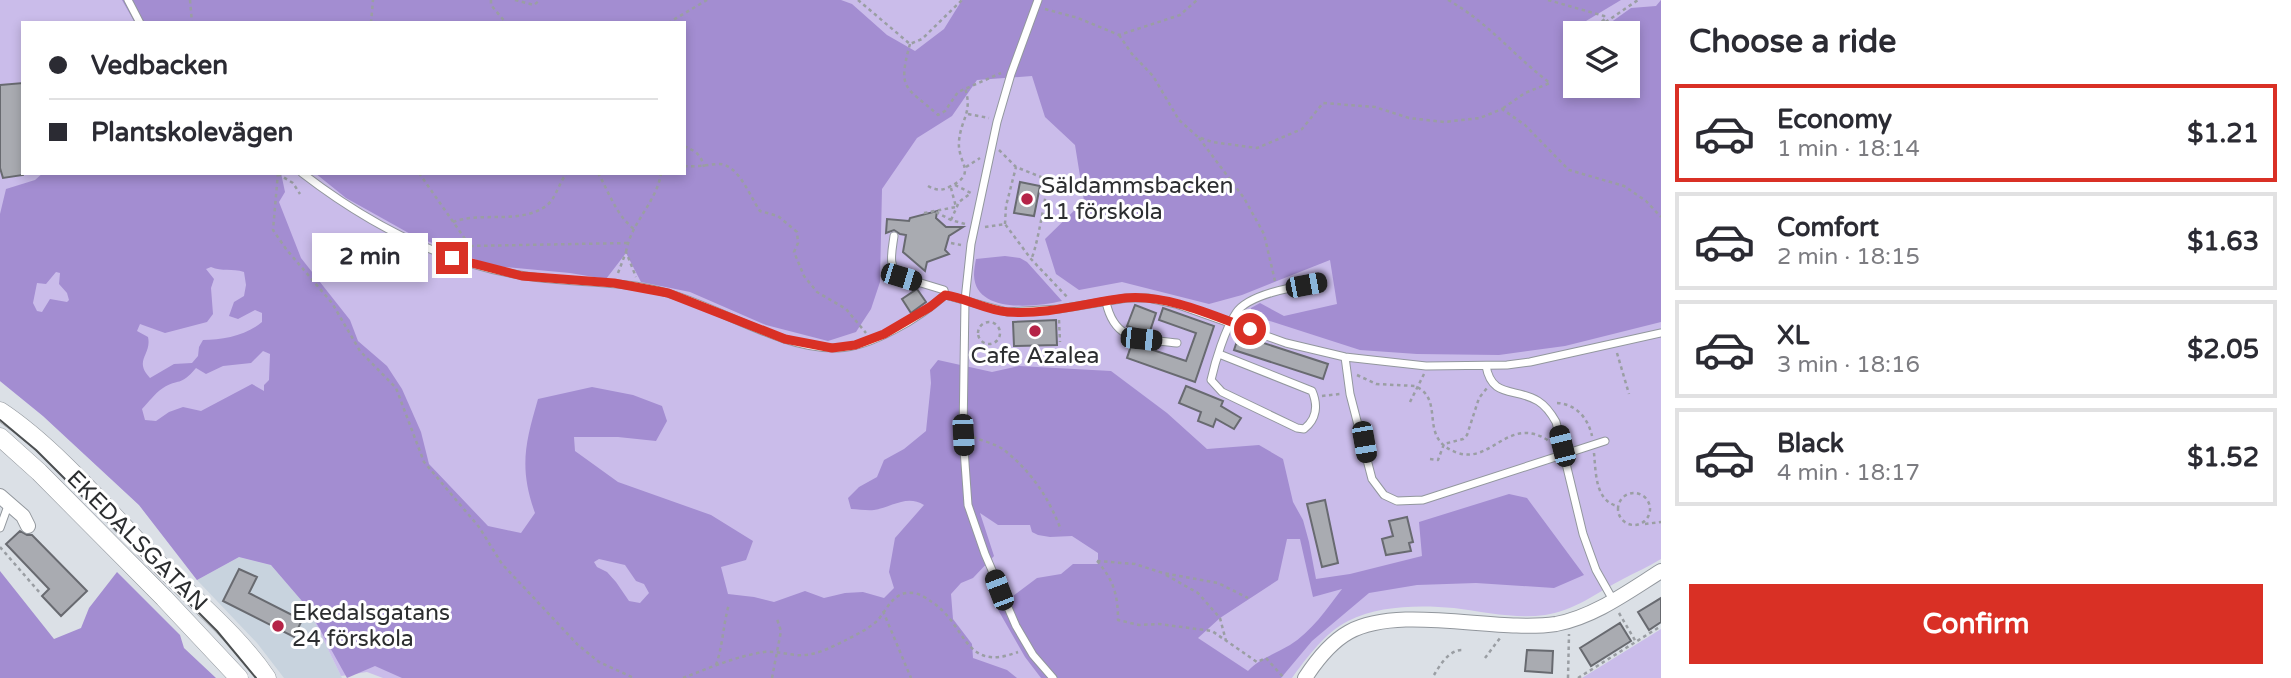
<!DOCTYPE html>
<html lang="en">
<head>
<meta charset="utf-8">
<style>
	body { margin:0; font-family:"Varela Round",sans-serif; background:#f7f7f7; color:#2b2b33; height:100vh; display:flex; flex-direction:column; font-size:26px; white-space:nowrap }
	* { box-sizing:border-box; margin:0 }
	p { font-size:23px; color:#7c7c81 }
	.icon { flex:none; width:38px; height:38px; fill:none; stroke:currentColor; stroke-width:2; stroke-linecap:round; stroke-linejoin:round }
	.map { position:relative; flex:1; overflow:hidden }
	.details { display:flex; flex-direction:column; background:#fff; width:630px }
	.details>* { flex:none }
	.hud { position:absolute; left:21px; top:21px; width:665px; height:154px; border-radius:0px; box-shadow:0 4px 10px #0003; display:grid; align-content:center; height:154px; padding:0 28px; background:#fff }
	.buttons { position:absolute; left:1563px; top:21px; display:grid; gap:14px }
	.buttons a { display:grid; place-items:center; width:77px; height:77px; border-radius:0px; background:#fff; box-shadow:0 4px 10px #0003; font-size:35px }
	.end { position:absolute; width:32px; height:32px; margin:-16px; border:9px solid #d93025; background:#fff; box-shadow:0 0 0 4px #fff }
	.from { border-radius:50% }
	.bubble { position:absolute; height:49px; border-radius:0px; background:#fff; box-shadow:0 4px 10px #0003; font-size:23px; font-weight:800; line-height:49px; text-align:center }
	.car { position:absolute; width:21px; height:42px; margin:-21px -10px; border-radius:9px; box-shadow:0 0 5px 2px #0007; background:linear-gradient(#222 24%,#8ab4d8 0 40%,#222 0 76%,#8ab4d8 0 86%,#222 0) }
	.hud b { display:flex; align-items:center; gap:24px; height:66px; font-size:26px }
	.hud b+b { border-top:2px solid #e1e1e2 }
	.hud i { width:18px; height:18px; background:#2b2b33 }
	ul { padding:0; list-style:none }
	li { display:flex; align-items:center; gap:21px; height:98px; margin:0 14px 10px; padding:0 14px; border:4px solid #e1e1e2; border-radius:0px }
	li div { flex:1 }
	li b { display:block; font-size:26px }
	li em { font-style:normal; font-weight:800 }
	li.current { border-color:#d93025 }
	li>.icon { width:63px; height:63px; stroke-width:1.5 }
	h2 { padding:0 28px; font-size:32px; line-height:84px }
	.primary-button { display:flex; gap:14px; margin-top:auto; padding:14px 28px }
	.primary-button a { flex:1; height:80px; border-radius:0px; background:#d93025; color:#fff; font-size:28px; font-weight:800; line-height:80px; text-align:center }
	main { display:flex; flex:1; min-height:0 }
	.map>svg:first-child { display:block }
	.built { fill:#c8d3de }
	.green { fill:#cabcea; fill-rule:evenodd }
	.forest { fill:#a38dd1; fill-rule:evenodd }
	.building { fill:#a9abb1; stroke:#686a70; stroke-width:2 }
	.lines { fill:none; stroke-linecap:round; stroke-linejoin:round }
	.service-casing { stroke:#92979d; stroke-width:9 }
	.minor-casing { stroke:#92979d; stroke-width:16 }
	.tertiary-casing { stroke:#92979d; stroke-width:19 }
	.path { stroke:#9a9ea3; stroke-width:2.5; stroke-dasharray:3.5 3.5; stroke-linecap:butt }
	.service { stroke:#fff; stroke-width:7 }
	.minor { stroke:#fff; stroke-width:14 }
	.tertiary { stroke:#fff; stroke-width:18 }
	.tram { stroke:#4d5052; stroke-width:2 }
	.route { stroke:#d93025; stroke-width:9 }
	.poi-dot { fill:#b52347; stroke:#fff; stroke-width:2.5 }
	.labels { text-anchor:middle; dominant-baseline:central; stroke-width:6; stroke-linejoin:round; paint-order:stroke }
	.poi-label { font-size:23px; fill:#2c2e30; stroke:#fff; text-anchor:start }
	.street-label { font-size:23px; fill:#2c2e30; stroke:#fff }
</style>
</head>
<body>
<main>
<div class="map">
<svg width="1661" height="678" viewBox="0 0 1661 678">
	<rect width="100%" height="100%" fill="#dbe0e6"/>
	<path class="built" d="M239 557 271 565 308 608 342 678H284L257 643 197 580Z"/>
	<path class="green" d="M0 0H1661V559C1648 567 1636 572 1623 579 1598 592 1574 611 1545 615 1515 619 1484 612 1454 608 1421 605 1379 605 1348 621 1326 632 1307 657 1292 678H383L367 672 341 676 308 608 271 565 239 557 197 580 139 505 43 416 0 381ZM23 23H684V173H23ZM1575 33H1628V86H1575Z
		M1661 629V678H1582Z"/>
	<path class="forest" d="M122 0H841L852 4 887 35 915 51 944 29 962 0H1621L1581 24 1584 33H1575V86H1628V33H1596L1631 8 1656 6 1661 0V322L1565 346 1499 355 1417 354 1360 350 1251 315V308L1260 303 1284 316 1337 304 1330 260 1242 295 1209 304 1122 282 1079 290 1056 274 1045 239 1084 201 1075 145 1045 117 1032 76 977 80 952 116 917 138 882 189 880 282 871 309 856 332 828 341 766 325 690 292 641 282 626 253 606 279 570 273 493 266 414 236 346 198 315 173H684V23H135Z
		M43 173H281L285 192 279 202 301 258 350 320 358 341 387 366 402 389 421 432 429 464 488 526 521 533 535 513C519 468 525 444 538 399L592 387 633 395 662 406 667 421 656 441 618 437H574L575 451 618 482 711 515 753 541 746 560 721 567 728 594 754 597 774 602 805 591 824 598 845 593 863 592 884 598 894 588 889 572 895 538 924 505C907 494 892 507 874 510 867 511 859 509 851 509L848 498 859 487 877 477 884 460 904 449 926 431 931 383 930 370 938 360 992 372 1019 366 1111 371 1167 413 1207 449 1259 445 1283 459 1293 502 1303 520 1309 542 1316 579 1350 574 1422 556 1419 522 1509 494 1527 498 1584 575 1554 588 1476 583 1417 585 1369 593 1312 641 1281 678H1041L1025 657 997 608 1037 578 1061 574 1073 564H1098V553L1072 536 1050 537 1038 535 1032 532 1030 525H998L980 513 994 556 973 578 961 583 951 594 953 619 972 644 973 658 1007 670 1017 678H402L375 666 347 678 308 608 271 565 239 557 197 580 139 505 43 416 0 381V214L6 189 35 180ZM211 267C222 272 232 268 244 272L246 285 244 296 234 302 229 316 238 319 255 310 262 313V322C247 335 223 340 203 340L199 347 198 356 192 363 174 364 150 378C133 360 152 355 148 337L137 331 140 324 165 333 207 322 213 314 211 288 214 279 206 269ZM56 272 60 273 59 284 67 293 69 300 67 302 50 299 42 312 37 311 33 303 37 283 46 284ZM263 351 270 354 269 380 264 385V391L252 384 201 411 183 407 169 412 156 421 145 420 142 409C149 402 154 394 163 388 179 378 180 387 196 368L206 374 223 366 251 363ZM1287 539H1300L1313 597 1342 589C1327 609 1311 632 1290 645 1275 654 1260 658 1248 671L1198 638 1220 618 1278 580ZM599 559 625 565 636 581 644 584 649 593 640 603 629 601 616 582 607 572 597 567 594 562Z
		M1005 256 1020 258 1027 262 1062 301C1036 307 975 314 974 275 974 270 975 264 976 259Z
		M0 571 54 639 81 628 89 608 117 572 180 635 184 648 216 678H0Z"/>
	<path class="building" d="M23 83V175L3 178 0 168V85Z
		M1020 182 1040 186 1034 216 1014 213Z
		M937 211 936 218 946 227H963L949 236 945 250 949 254 927 262 925 271 903 252 906 235 900 234 894 230 886 233 887 219 909 221 910 218Z
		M917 289 926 302 911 313 902 299Z
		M1135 305 1156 313 1149 334 1136 331 1137 329 1127 326Z
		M1163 308 1214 326 1195 382 1127 358 1132 343 1186 361 1196 333 1159 320Z
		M1056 320 1057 345 1014 346 1013 322Z
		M1239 335 1328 364 1323 379 1234 350Z
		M1186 386 1223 401 1221 406 1241 418 1234 429 1216 419 1213 427 1198 421 1201 412 1179 403Z
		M1325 500 1338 563 1322 567 1307 504Z
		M1407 517 1413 542 1409 543 1411 551 1386 555 1382 539 1393 536 1389 521Z
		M20 531 27 535H32L87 591 61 616 42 596 49 589 6 544Z
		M239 569 257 577 249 593 302 620 294 637 223 601Z
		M1661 598V622L1649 630 1638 612Z
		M1620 623 1631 641 1591 666 1580 648Z
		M1527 650 1553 651 1552 673 1525 671Z"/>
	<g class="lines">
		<defs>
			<path id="service" d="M128 0 140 23
				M1038 0 1011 74 997 122 971 244 965 300 963 435 968 505 985 554 1016 626 1033 655 1053 678
				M302 173C367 223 439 262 520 275 569 284 619 279 667 293 720 307 782 350 838 348 872 347 920 317 945 295L1007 312 1059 309 1127 298H1148L1176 304 1286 343 1345 357 1426 366 1507 365 1530 362 1661 333
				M894 236C892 252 887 267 901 277L944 290 945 295
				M1106 302C1115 343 1141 338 1177 343
				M1219 354 1312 391C1318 405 1317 419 1304 429L1297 428 1222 392 1211 380C1215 362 1225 329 1236 313 1249 293 1299 286 1322 282
				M1345 357 1350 394 1372 479 1384 495 1397 501 1423 500 1605 441
				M1486 366C1492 399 1515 387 1538 401 1546 406 1551 413 1556 422L1583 534 1596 570 1613 600
				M0 528 9 503"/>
			<path id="minor" d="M0 496 23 516 28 526
				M1305 678C1316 661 1331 642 1349 632 1401 604 1496 633 1556 624 1594 617 1629 591 1661 571"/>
			<path id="tertiary" d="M0 411C56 448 110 513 157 562 194 600 237 634 267 678
				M0 437 39 472 164 598 239 678"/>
		</defs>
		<use href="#service" class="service-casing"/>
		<use href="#minor" class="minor-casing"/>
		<use href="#tertiary" class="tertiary-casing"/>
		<path class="path" d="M190 0 192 23
			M491 0V5L506 23
			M515 0 534 5 540 0
			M858 0 910 44 922 39 962 0
			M1448 0C1488 22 1515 57 1550 83L1525 93 1502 109
			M1548 0 1604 16 1606 18 1593 29 1594 30
			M1045 9 1078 18 1119 35 1180 15 1197 0
			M371 23 373 0
			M668 23 707 0
			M1594 30 1638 0
			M1119 35 1132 54 1153 76 1179 120 1198 137 1212 142 1257 148 1302 129 1323 103 1375 107 1409 118 1444 122 1480 118 1502 109 1525 125 1569 170 1624 186 1646 201 1661 217
			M910 44C897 91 906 86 938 115L945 111 958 92 1001 73
			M968 114 989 118
			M1199 138 1244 198 1264 234 1275 281
			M684 146C695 151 701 154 704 167
			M999 150 1016 167 1046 179 1048 182C1046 194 1036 253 1031 259
			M684 166C696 167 706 165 717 164 738 162 750 197 760 211L778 216 797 232 798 243 794 252 804 276 817 292 846 309 866 333
			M966 167 980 158
			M278 173 273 230 286 249 332 303 360 351 396 388 424 462 479 527 502 564 578 645 599 662 634 678
			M419 173 470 246 471 253
			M598 173C609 192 616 215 634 229
			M278 174 293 183 300 194
			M955 185 971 193
			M928 186C935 190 942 191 949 187 979 173 957 164 959 141 961 119 973 112 965 88
			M936 212 951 220 965 224
			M924 213 956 207 951 188
			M951 220 959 202 971 193
			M453 222C483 211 519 225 546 206 556 199 559 182 567 173
			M1005 224 1006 206 1016 167
			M985 227 1005 224 1031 259 1069 299
			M951 243 961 245
			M470 246 628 243
			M626 252C631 222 657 202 661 173
			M618 273 626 252 636 277
			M1059 320 1060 342
			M978 333a11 11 0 1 1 22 0a11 11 0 1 1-22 0Z
			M1617 353 1629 394
			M1357 375 1376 384 1415 386C1447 400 1416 439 1458 453 1492 464 1509 414 1549 441
			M1322 396 1340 394
			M1410 402 1424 374
			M1557 403C1576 404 1588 418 1592 436
			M973 437C983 441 996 444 1004 450 1031 471 1049 498 1061 530
			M1594 453C1596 473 1595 500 1617 506
			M1430 459 1438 460 1444 444 1463 439 1467 435 1479 398 1487 388
			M1618 509a16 16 0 1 1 32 0a16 16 0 1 1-32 0Z
			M1645 524 1661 522
			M0 547 40 593
			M1097 561C1114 580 1118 596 1118 620L1139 625 1159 624 1212 631 1257 662 1266 658 1284 678
			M1097 561 1135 564 1163 573 1218 583 1248 598
			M1166 575 1198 593 1220 618 1226 641
			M883 611 911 678
			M1619 613 1636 642
			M1485 658 1500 638
			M716 665C723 645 723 625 729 604
			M1434 675C1440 665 1449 650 1462 650
			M683 678C709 668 737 656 764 652 776 651 785 654 796 655 813 657 832 647 846 640 856 635 870 628 878 620 888 608 894 590 914 593 921 594 927 599 932 602 968 626 963 673 1018 652
			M772 678 781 631 777 619
			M1568 678 1569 634
			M1578 678 1661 626"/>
		<use href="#service" class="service"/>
		<use href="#minor" class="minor"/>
		<use href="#tertiary" class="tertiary"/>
		<path class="tram" d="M0 420 36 450 217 631 256 678"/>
	</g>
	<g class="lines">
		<path class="route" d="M452 258 522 276 614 283 668 293 785 339 832 348 855 345 884 334 930 307 945 295C966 298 986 310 1008 312 1047 315 1086 303 1125 298 1166 294 1212 315 1250 329"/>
	</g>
	<g class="poi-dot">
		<circle cx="1027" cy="199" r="7"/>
		<circle cx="1035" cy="331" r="7"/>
		<circle cx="278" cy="626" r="7"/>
	</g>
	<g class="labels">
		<g class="poi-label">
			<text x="1041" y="186">Säldammsbacken<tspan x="1041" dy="26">11 förskola</tspan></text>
			<text x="1035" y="356" text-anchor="middle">Cafe Azalea</text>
			<text x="292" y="613">Ekedalsgatans<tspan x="292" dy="26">24 förskola</tspan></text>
		</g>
		<g class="street-label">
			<text transform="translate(137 541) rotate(45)">EKEDALSGATAN</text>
		</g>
	</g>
</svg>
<div class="buttons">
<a><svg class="icon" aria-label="layers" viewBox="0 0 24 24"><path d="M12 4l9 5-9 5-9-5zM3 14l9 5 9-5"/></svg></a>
</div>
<i class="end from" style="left:1250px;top:329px"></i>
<i class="end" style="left:452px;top:258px"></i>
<div class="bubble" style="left:312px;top:233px;width:116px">2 min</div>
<i class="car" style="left:901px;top:277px;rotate:107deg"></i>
<i class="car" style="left:1306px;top:285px;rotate:79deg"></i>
<i class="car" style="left:1141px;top:339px;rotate:96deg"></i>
<i class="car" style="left:963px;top:435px;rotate:177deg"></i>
<i class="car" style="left:1364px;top:442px;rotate:170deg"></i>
<i class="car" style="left:1562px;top:446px;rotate:346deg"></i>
<i class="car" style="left:999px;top:590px;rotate:339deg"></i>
<div class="hud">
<b><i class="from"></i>Vedbacken</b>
<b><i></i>Plantskolevägen</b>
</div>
</div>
<section class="details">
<h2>Choose a ride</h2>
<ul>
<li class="current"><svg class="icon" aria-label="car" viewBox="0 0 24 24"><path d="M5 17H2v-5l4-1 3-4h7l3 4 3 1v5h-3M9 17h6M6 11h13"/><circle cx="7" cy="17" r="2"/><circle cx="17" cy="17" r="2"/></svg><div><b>Economy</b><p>1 min · 18:14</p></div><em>$1.21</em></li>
<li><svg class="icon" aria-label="car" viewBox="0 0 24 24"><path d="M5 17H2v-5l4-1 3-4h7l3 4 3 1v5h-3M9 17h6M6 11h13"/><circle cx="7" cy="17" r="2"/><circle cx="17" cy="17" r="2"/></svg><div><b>Comfort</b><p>2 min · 18:15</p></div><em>$1.63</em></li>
<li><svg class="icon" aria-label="car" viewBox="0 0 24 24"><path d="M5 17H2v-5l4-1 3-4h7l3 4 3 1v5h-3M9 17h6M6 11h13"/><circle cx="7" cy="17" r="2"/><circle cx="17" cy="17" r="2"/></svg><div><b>XL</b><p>3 min · 18:16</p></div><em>$2.05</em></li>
<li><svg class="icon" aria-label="car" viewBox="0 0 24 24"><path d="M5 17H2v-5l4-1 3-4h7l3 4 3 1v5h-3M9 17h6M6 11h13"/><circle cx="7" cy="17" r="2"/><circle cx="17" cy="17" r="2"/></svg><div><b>Black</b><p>4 min · 18:17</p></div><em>$1.52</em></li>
</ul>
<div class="primary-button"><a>Confirm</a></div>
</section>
</main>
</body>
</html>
